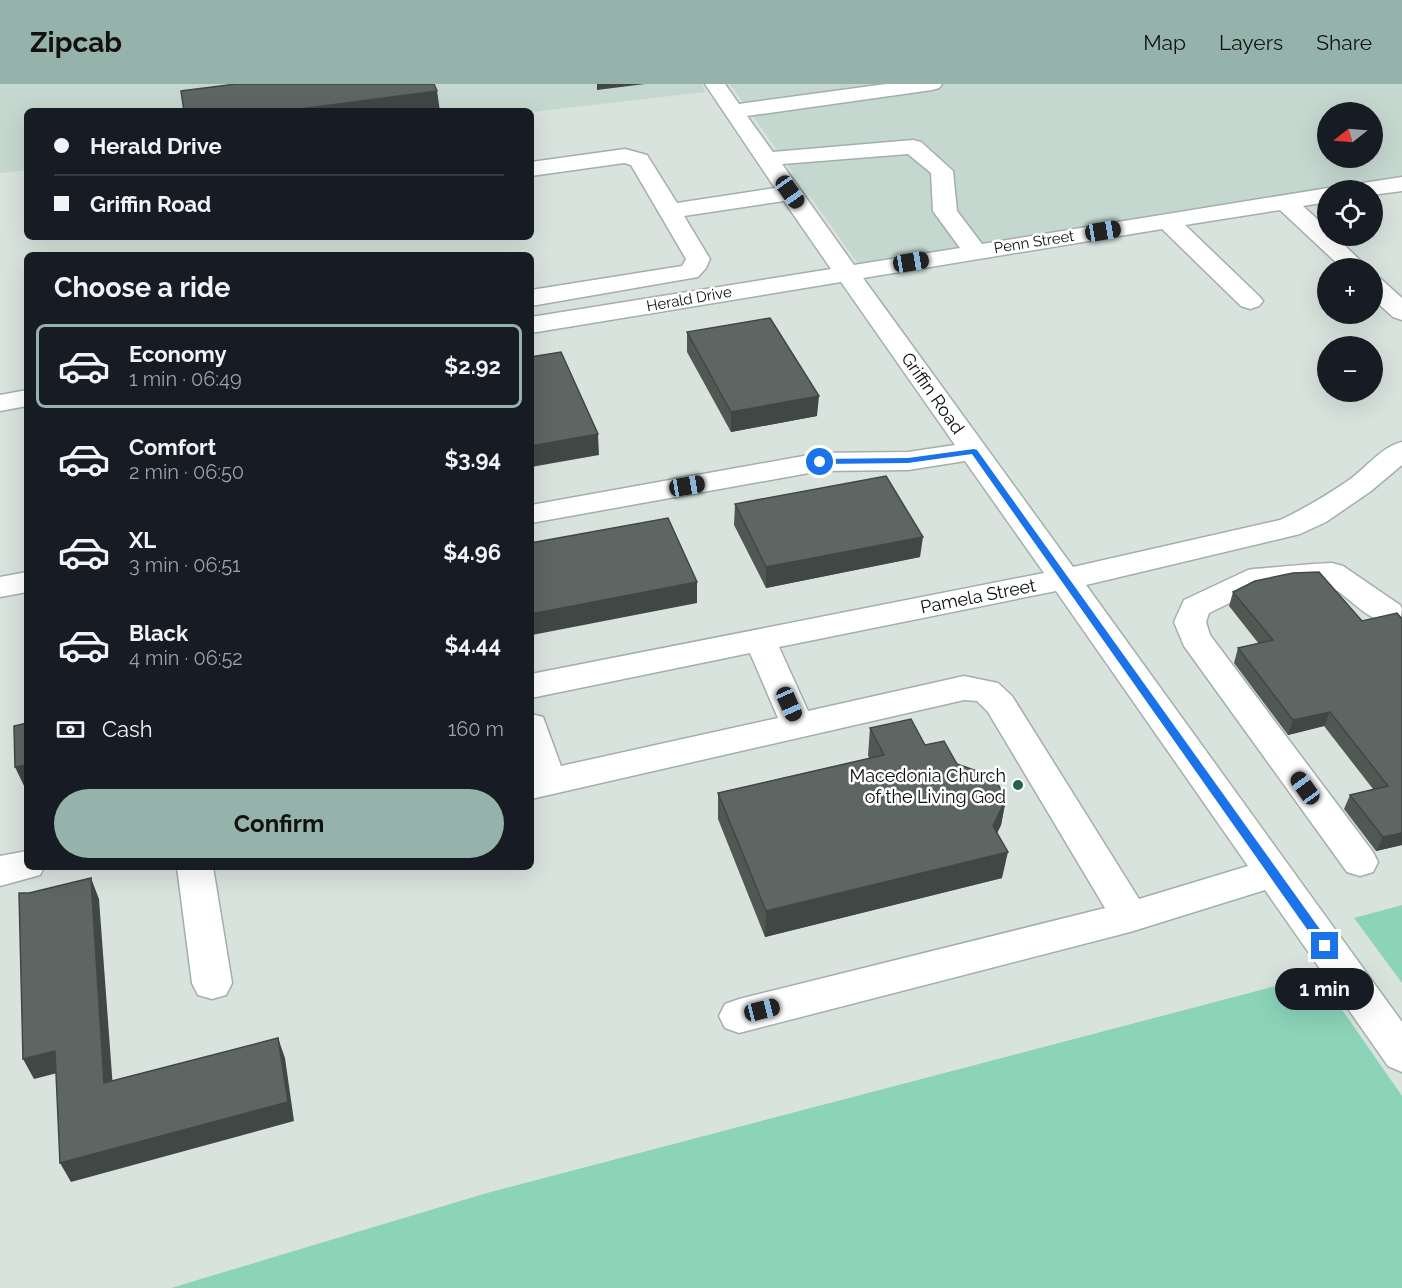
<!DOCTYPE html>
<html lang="en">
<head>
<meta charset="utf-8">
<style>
	body { margin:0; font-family:Raleway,sans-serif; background:#242831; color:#f1f3f6; height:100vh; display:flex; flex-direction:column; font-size:22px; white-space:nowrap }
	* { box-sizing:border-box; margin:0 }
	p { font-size:20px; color:#9ea1a6 }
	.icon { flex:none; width:33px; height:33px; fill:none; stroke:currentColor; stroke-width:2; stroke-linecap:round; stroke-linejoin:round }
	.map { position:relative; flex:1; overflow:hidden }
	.details { position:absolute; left:24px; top:168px; width:510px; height:618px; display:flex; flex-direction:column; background:#171b24; border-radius:9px; box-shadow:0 6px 24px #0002 }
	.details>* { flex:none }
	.banner { position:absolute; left:24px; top:24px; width:510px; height:132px; border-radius:9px; box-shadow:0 6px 24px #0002; display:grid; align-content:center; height:132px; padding:0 30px; background:#171b24 }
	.needle { width:39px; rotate:253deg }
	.tools { position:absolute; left:1317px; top:18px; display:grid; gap:12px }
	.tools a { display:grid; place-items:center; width:66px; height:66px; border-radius:50%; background:#171b24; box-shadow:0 6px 24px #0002; font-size:30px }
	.end { position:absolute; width:27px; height:27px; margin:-14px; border:8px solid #1a73e8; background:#fff; box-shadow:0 0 0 3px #fff }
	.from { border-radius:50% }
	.bubble { position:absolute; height:42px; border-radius:21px; background:#171b24; box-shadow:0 6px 24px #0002; font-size:20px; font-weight:700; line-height:42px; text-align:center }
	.car { position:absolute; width:18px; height:36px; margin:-18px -9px; border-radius:8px; box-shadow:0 0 4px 2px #0007; background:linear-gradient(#222 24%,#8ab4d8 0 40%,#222 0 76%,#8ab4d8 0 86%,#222 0) }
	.banner b { display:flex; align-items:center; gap:21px; height:57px; font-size:22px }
	.banner b+b { border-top:2px solid #363941 }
	.banner i { width:15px; height:15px; background:#f1f3f6 }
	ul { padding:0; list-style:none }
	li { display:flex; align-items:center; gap:18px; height:84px; margin:0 12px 9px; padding:0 18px; border:3px solid transparent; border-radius:9px }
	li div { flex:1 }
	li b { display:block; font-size:22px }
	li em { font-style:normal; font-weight:700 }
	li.on { border-color:#95b2ab }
	li>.icon { width:54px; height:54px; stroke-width:1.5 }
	h2 { padding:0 30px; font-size:27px; line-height:72px }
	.pay { display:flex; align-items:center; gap:15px; height:66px; padding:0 30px; font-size:22px }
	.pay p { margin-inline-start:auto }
	.cta { display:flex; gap:12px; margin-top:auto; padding:12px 30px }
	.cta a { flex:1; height:69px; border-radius:36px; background:#95b2ab; color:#111; font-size:24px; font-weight:700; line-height:69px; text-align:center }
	header { display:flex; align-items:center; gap:36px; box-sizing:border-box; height:84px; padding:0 30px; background:#95b2ab; color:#111 }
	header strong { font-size:28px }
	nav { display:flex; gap:33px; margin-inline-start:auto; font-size:21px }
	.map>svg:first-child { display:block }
	.built { fill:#c5d8d0; fill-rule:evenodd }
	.green { fill:#8bd4b9 }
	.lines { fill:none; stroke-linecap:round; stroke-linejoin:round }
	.minor-casing { stroke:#a4aeaa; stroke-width:3 }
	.minor { fill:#fff; fill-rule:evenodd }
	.wall { fill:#505854 }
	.shaded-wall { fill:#414745 }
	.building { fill:#5d6662; stroke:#414745; stroke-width:1.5 }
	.route { fill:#1a73e8 }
	.poi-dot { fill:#25634f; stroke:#fff; stroke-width:2 }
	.labels { text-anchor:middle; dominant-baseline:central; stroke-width:5; stroke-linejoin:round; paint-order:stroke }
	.far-street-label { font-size:15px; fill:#0b0e0d; stroke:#fff }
	.street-label { font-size:18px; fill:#0b0e0d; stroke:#fff }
	.poi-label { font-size:18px; fill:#0b0e0d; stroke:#fff; text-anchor:end }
</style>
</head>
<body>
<header>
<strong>Zipcab</strong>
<nav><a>Map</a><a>Layers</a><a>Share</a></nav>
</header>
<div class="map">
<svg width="1402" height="1204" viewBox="0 0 1402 1204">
	<rect width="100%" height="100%" fill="#d8e3de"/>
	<path class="built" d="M0 0H701L706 8 531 28 27 27V86L0 89Z
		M730 0H1402V101L1368 106H1328L866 191ZM1328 28H1372V74H1328Z"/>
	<path class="green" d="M1402 821V899L1354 834Z
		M1318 891 1402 1012V1204H171L487 1109Z"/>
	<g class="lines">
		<defs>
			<path id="minor" d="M705 0H725L739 20 886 0H942L939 4 932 6 747 32 773 68 913 56 921 58 953 87 957 127 982 160 1328 104 1336 106H1328V118L1303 122 1328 145V152H1335L1368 184H1342L1280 126 1185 141 1259 212 1263 217 1259 222 1250 225 1241 222 1162 145 863 194 1073 483 1280 436C1304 425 1327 411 1349 396 1366 384 1381 363 1402 358V381L1371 407 1326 438 1300 450 1086 501 1402 938V988L1388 982 1265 806 1130 848 739 949 725 944 719 932 725 920 739 915 1105 824 988 628 977 617 964 616 531 715V630L543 633 561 682 778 634 750 569 531 614V590L1044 489 965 377 908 386 820 387 531 439V421L820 369 908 368 955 361 841 198 531 249V233L831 185 784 117 684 132 710 175 706 184 698 193 531 222V206L682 182 686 175 631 81 624 79 531 92V78L625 65 647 71 677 119 775 104ZM908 70 931 89 933 127 960 164 854 181 782 80ZM1056 507 1248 782 1139 815 1012 612 998 599 964 592 808 627 779 563Z
				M1402 93V107L1372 111V106H1347L1350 101Z
				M1372 193 1381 195 1402 214V236L1393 233 1372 214Z
				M27 306V322L0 327V311Z
				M1332 479 1343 482 1400 521 1402 525 1400 537C1370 545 1352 512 1327 501 1318 496 1287 501 1276 502L1269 500 1209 529 1206 538 1210 551 1373 768 1378 778 1373 788 1360 792 1347 788 1184 562 1174 538 1184 516 1248 486C1256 484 1260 485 1267 484 1289 482 1310 480 1332 479Z
				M27 488V508L0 513V493Z
				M27 767V783H44L40 791 0 802V772Z
				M177 783H213L232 899 226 911 212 915 198 911 192 899Z"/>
		</defs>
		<use href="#minor" class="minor-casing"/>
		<use href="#minor" class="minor"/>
	</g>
	<path class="wall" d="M687 248 817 332 731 348 687 268Z
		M735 420 920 473 766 504 734 441Z
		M1233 508 1362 537 1402 535V761L1376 767 1344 725 1350 711 1373 705 1324 642 1288 651 1234 579 1238 564 1259 560 1229 522Z
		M870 644 925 661 957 680 1006 715 1001 741 997 749 1002 794 765 853 718 735V709L869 674 868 671Z"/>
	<path class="shaded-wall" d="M597 0H645L597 6Z
		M437 7 440 27H285Z
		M819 312 817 332 731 348V328Z
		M598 350 599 371 531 383V362Z
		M923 453 920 473 766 504V483Z
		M697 498V519L532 551 531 530Z
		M1330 628 1324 642 1288 651 1293 636Z
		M27 681V703L25 704 15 683Z
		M1006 715 1001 741 988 768 993 742Z
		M1402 749V761L1376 767 1383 753Z
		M1008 768 1002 794 765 853 766 827Z
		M91 794 99 815 114 1018 104 999Z
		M278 954 285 974 294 1037 71 1098 60 1079Z
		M55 967 65 987 34 995 23 975Z"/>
	<path class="building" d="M236 0H434L437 7 285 27H184L181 7Z
		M770 234 819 312 731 328 687 248Z
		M561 268 598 350 531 362V273Z
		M886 392 923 453 766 483 735 420Z
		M668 434 697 498 531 530V459Z
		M1319 488 1362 537 1397 529 1402 535V749L1383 753 1350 711 1388 702 1330 628 1293 636 1238 564 1273 556 1233 508 1255 497 1293 489Z
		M911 635 925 661 944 657 957 680 994 693 1006 715 993 742 1008 768 766 827 718 709 884 671 870 644Z
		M27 639V681L15 683 14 642Z
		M91 794 104 999 278 954 288 1018 60 1079 55 967 23 975 19 809H29Z"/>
	<path class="route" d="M974 365 977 366 1329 858V865H1321L972 370 908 379 820 380 816 378 820 375 908 374Z"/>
	<circle class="poi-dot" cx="1018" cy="701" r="6"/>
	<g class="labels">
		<g class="far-street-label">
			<text transform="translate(1034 158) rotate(-9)">Penn Street</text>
			<text transform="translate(689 215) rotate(-10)">Herald Drive</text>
		</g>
		<g class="street-label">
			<text transform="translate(933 309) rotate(55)">Griffin Road</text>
			<text transform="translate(978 512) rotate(-11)">Pamela Street</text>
		</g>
		<g class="poi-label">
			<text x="1006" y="691">Macedonia Church<tspan x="1006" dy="21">of the Living God</tspan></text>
		</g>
	</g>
</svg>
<div class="tools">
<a><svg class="needle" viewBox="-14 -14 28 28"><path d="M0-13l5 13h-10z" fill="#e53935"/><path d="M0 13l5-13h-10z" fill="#9ea1a6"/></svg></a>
<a><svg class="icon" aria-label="locate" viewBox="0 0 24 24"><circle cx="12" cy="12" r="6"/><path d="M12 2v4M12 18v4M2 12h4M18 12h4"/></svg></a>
<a>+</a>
<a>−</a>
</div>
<i class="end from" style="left:820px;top:378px"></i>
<i class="end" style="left:1325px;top:862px"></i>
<div class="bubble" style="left:1275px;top:884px;width:99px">1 min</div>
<i class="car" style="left:790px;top:108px;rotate:145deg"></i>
<i class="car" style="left:1103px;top:147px;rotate:81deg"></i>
<i class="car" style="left:911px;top:178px;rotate:81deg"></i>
<i class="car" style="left:687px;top:402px;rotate:80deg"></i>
<i class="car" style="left:789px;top:620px;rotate:156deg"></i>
<i class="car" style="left:1305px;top:704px;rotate:324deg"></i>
<i class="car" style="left:762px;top:926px;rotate:76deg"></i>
<div class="banner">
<b><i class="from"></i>Herald Drive</b>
<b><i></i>Griffin Road</b>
</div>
<section class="details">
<h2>Choose a ride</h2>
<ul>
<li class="on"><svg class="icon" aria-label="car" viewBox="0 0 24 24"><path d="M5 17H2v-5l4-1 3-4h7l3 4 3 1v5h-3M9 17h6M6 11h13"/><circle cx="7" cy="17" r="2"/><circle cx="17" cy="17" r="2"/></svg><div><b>Economy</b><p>1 min · 06:49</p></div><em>$2.92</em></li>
<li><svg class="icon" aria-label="car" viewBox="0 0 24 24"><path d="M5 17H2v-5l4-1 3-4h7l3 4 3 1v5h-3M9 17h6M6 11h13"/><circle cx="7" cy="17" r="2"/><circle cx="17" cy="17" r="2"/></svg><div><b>Comfort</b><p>2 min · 06:50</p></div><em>$3.94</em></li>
<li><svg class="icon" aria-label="car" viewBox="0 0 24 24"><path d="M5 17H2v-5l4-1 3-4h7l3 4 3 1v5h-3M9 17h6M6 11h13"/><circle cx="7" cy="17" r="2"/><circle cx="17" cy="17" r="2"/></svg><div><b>XL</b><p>3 min · 06:51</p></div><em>$4.96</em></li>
<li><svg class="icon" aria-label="car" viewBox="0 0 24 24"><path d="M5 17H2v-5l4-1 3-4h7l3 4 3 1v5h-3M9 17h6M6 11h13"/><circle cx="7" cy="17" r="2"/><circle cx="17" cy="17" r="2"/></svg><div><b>Black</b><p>4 min · 06:52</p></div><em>$4.44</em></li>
</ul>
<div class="pay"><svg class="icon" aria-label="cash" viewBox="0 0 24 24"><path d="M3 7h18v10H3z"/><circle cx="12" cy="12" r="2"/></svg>Cash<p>160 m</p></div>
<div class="cta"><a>Confirm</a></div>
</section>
</div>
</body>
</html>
